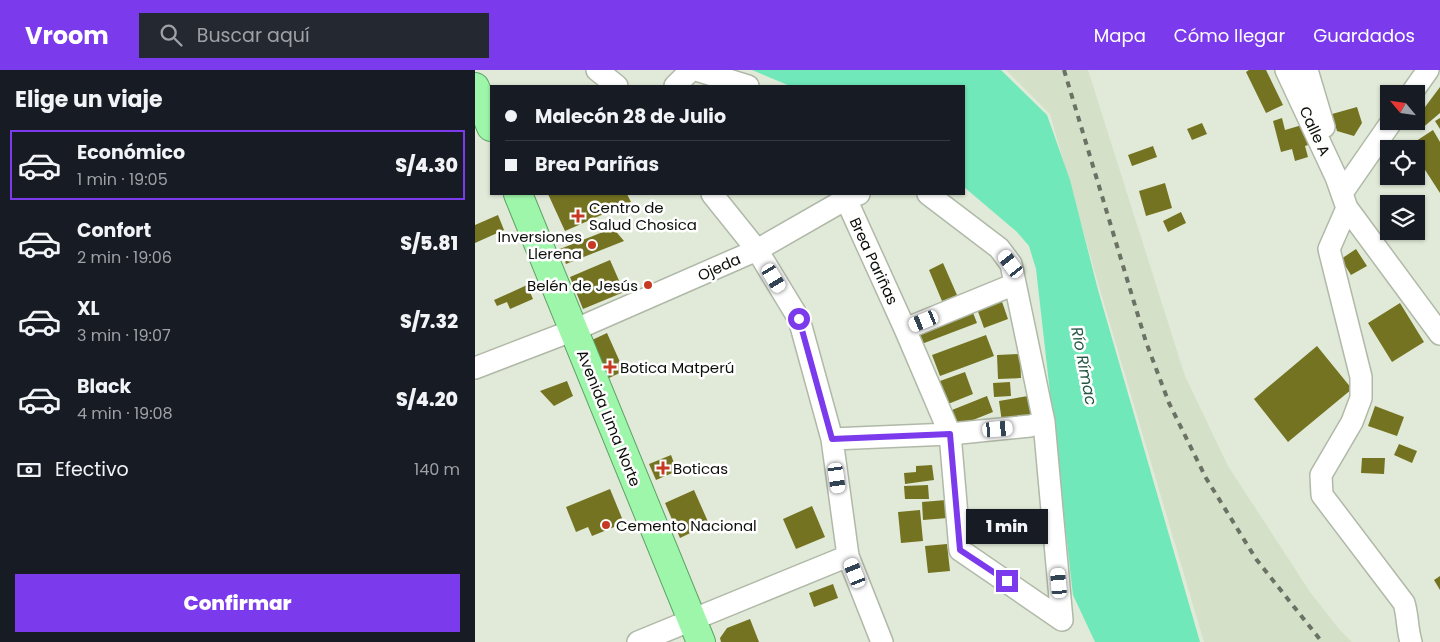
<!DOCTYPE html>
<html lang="es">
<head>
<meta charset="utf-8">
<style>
	body { margin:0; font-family:Poppins,sans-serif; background:#242831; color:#f1f3f6; height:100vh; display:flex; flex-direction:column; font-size:19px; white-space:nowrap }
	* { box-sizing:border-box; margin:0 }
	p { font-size:16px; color:#9ea1a6 }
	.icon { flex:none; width:28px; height:28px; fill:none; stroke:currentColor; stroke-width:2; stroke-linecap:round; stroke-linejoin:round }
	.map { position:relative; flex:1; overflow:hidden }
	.side { display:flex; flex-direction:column; background:#171b24; width:475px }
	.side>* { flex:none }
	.top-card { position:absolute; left:15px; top:15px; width:475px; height:110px; border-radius:0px; box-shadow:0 1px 4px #0004; display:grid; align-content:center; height:110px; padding:0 15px; background:#171b24 }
	.needle { width:32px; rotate:299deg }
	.tools { position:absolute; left:905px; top:15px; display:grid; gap:10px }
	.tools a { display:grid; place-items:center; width:45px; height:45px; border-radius:0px; background:#171b24; box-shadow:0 1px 4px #0004; font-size:25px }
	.end { position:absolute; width:22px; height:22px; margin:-11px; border:6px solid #7c3aed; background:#fff; box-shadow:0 0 0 2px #fff }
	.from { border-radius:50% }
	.bubble { position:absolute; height:35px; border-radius:0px; background:#171b24; box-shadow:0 1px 4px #0004; font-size:16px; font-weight:800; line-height:35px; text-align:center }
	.car { position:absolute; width:15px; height:30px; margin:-15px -8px; border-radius:6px; box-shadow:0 0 4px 1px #0007; background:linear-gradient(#fff 24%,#345 0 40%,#fff 0 76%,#345 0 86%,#fff 0) }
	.top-card b { display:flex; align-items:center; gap:18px; height:48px; font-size:19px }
	.top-card b+b { border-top:1px solid #363941 }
	.top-card i { width:12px; height:12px; background:#f1f3f6 }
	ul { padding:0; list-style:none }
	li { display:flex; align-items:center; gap:15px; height:70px; margin:0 10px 8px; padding:0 5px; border:2px solid transparent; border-radius:0px }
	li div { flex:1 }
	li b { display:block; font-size:19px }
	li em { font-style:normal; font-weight:800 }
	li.on { border-color:#7c3aed }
	li>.icon { width:45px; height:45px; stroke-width:1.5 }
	h2 { padding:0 15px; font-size:22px; line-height:60px }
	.pay { display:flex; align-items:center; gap:12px; height:55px; padding:0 15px; font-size:19px }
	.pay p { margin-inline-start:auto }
	.action { display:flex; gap:10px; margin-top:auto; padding:10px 15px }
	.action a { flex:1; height:58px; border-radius:0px; background:#7c3aed; color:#fff; font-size:20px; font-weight:800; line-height:58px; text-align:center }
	header { display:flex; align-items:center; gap:30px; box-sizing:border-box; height:70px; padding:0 25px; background:#7c3aed; color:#fff }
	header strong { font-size:24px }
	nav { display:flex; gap:28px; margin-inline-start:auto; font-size:18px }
	.search { width:350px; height:45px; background:#242831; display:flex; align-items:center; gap:12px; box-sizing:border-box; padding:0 18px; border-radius:0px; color:#9ea1a6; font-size:19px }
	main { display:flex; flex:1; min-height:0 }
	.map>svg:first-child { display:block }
	.built { fill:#d4e0c7 }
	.water { fill:#70e8ba }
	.building { fill:#747321 }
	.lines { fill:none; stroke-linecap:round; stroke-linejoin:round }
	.minor-casing { stroke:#b0b9a7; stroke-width:24 }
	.trunk-casing { stroke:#5ba364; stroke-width:30 }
	.minor { stroke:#fff; stroke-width:21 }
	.trunk { stroke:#9ef6aa; stroke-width:28 }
	.rail { stroke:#6b7165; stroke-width:4; stroke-dasharray:6 6; stroke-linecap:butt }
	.route { stroke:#7c3aed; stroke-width:6 }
	.poi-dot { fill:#c63a23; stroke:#fff; stroke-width:2 }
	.labels { text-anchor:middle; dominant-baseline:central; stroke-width:5; stroke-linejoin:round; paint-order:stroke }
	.street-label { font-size:15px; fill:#0c0f09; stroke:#fff }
	.poi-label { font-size:15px; fill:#0c0f09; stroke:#fff; text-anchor:start }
	.water-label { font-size:16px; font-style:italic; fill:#255744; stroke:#fff }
</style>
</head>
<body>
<header>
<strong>Vroom</strong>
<div class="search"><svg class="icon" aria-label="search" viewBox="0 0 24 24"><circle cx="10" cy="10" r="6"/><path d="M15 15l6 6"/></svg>Buscar aquí</div>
<nav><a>Mapa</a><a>Cómo llegar</a><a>Guardados</a></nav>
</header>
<main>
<section class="side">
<h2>Elige un viaje</h2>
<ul>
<li class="on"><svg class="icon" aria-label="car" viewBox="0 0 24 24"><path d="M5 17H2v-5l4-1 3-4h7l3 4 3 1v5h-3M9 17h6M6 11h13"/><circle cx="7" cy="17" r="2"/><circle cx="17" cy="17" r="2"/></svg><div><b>Económico</b><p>1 min · 19:05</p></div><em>S/4.30</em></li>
<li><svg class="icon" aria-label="car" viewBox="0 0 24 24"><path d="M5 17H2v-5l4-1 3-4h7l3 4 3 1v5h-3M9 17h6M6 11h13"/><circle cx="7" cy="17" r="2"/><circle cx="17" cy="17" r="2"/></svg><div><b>Confort</b><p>2 min · 19:06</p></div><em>S/5.81</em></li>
<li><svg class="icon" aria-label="car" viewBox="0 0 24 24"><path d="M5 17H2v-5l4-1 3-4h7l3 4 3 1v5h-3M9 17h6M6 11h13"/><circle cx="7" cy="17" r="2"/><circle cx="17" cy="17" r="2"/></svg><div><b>XL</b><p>3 min · 19:07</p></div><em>S/7.32</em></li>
<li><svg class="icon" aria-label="car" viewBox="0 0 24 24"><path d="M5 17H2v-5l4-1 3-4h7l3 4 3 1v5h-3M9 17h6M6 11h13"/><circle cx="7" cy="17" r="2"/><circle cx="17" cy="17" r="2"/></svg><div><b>Black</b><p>4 min · 19:08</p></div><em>S/4.20</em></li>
</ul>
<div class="pay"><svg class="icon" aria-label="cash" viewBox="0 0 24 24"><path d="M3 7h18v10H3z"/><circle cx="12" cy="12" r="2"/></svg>Efectivo<p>140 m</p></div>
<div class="action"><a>Confirmar</a></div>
</section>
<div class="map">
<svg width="965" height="572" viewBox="0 0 965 572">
	<rect width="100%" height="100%" fill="#e1ead8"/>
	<path class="built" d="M531 0H613L710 306 753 396 835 522 864 559 877 572H729L625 220 575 44Z"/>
	<path class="water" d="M277 0H526L572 45 595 110 623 220 725 572H620L598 525 561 199 554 176 542 162 489 117V16H315Z"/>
	<path class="building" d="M774 0H791L808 35 791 43 771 2Z
		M965 17V43L945 60 937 54 941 51V49Z
		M882 37 887 53 879 66 862 61 857 44Z
		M807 48 810 60 827 55 833 75 830 76 833 87 820 91 817 79 806 82 798 51Z
		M965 48V59L960 51Z
		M727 53 732 64 717 70 712 59Z
		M958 60 965 72V123L941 86V79H937L935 75Z
		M678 76 682 87 657 96 653 85Z
		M690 113 697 138 671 146 664 121Z
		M73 124H152L156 132 90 161Z
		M706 142 711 153 693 162 688 151Z
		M23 145 29 160 0 173V155Z
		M138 158 149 171 91 194 85 179Z
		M881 179 892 196 876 205 866 189Z
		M135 190 149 222 108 239 95 207Z
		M468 193 482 225 467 231 454 200Z
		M52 215 58 229 35 239 32 232 22 236 19 230Z
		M525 226 533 249 509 258 501 236Z
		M925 233 949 272 917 292 893 253Z
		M495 235 502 253 444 275 437 257Z
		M132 263 149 301 134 308 117 270Z
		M511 265 519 286 465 306 457 285Z
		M842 276 877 319 813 372 779 329Z
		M545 284 546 308 523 309 522 285Z
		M490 302 498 324 473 334 465 311Z
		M92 311 98 326 79 336 65 321Z
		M535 312 536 326 519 327 518 313Z
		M512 326 518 342 483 356 477 340Z
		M553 326 556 348 527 352 524 331Z
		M900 336 929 347 922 366 893 356Z
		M924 374 942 381 937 393 919 385Z
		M196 385 202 401 181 410 174 394Z
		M887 388H910L909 404 886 403Z
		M457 395 459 410 430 414 429 403 441 402V396Z
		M453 415 454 429H430L429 416Z
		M135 419 149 453 117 466 113 457 101 462 91 437Z
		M219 420 234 454 205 468 190 433Z
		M471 430 473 448 448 450 447 432Z
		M337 436 350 467 321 479 308 449Z
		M445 440 448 471 426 473 423 442Z
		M472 474 475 501 453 503 450 476Z
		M965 506V520L959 510Z
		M358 514 363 528 339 537 334 523Z
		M275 549 284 572H246L245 568 252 558Z"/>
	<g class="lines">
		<defs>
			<path id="minor" d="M122 0 142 16
				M221 0 273 16
				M811 0 861 107 872 138 965 264
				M832 0 849 57
				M200 16 216 0
				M936 24 953 0
				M867 123 917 51
				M237 124 282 180 324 249 357 369 373 486 407 572
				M453 124 524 178 536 194 569 352 587 550
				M371 129 430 259 475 364 485 480 587 550
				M872 138 854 179 886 307V328L877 352 846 405 847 425 929 533C933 546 932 559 936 572
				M430 259 540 214
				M0 298 99 260 282 180 371 129 384 124
				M357 369 475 364 555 356 569 352
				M163 572 373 486"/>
			<path id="trunk" d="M0 17 16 57
				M43 124 226 572"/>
		</defs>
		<use href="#minor" class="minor-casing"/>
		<use href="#trunk" class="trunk-casing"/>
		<use href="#minor" class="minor"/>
		<use href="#trunk" class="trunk"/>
		<path class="rail" d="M589 0 671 272 694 333 731 408 781 489 847 572"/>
	</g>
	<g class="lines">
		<path class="route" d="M324 249 357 369 475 364 485 480 532 511"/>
	</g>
	<g class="poi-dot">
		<path d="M100.5 138.5h5v5h5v5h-5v5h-5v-5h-5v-5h5z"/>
		<circle cx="117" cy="175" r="5"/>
		<circle cx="173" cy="215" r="5"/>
		<path d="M132.5 289.5h5v5h5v5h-5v5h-5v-5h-5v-5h5z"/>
		<path d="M185.5 390.5h5v5h5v5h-5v5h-5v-5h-5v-5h5z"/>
		<circle cx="131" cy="455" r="5"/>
	</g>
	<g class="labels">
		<g class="street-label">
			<text transform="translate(840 61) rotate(65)">Calle A</text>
			<text transform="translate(399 191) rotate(65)">Brea Pariñas</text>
			<text transform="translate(244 197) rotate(-24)">Ojeda</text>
			<text transform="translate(134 348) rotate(68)">Avenida Lima Norte</text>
		</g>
		<g class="poi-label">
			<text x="114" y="137">Centro de<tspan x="114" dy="17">Salud Chosica</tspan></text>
			<text x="107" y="166" text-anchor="end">Inversiones<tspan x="107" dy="17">Llerena</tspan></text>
			<text x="163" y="215" text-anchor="end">Belén de Jesús</text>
			<text x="145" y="297">Botica Matperú</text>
			<text x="198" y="398">Boticas</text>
			<text x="141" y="455">Cemento Nacional</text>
		</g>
		<g class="water-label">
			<text transform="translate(609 296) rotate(79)">Río Rímac</text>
		</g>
	</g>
</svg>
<div class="tools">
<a><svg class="needle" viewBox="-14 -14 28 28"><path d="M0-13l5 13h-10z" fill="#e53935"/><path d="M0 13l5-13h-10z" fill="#9ea1a6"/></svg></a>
<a><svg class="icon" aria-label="locate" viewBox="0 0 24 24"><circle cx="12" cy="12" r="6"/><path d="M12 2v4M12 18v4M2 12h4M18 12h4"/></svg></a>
<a><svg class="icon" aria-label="layers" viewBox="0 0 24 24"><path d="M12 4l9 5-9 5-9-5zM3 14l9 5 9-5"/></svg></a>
</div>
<i class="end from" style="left:324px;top:249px"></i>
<i class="end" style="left:532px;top:511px"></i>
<div class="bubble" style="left:491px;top:439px;width:82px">1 min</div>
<i class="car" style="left:536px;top:194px;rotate:323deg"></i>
<i class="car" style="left:299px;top:208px;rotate:149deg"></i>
<i class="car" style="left:449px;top:251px;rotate:248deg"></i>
<i class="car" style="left:523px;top:359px;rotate:85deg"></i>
<i class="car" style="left:362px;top:408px;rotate:172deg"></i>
<i class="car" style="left:380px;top:503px;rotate:338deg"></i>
<i class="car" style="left:584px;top:513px;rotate:355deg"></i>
<div class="top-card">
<b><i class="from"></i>Malecón 28 de Julio</b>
<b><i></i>Brea Pariñas</b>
</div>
</div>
</main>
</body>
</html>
